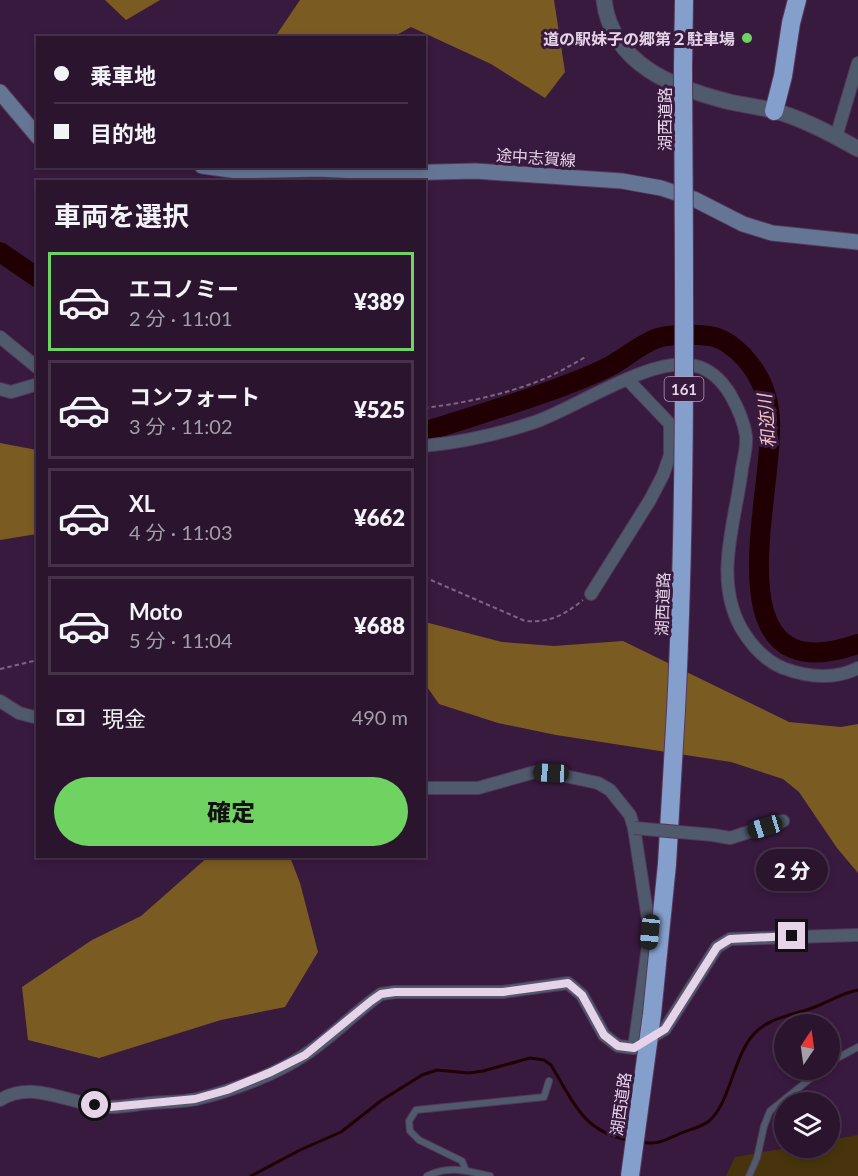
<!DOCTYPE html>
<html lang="ja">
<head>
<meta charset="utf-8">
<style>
	body { margin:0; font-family:Lato,"Noto Sans JP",sans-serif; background:#36213a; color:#f1f3f6; height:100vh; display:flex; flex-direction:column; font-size:22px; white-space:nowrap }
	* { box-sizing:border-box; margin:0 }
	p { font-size:20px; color:#a59eaa }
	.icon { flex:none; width:33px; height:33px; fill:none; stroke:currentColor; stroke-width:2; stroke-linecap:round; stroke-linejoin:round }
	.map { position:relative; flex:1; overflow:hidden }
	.drawer { position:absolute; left:36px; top:180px; width:390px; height:678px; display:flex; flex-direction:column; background:#2a142e; border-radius:0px; box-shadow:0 3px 9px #0003,0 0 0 2px #46334a }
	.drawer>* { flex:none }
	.banner { position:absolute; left:36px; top:36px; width:390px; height:132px; border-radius:0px; box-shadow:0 3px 9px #0003,0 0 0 2px #46334a; display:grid; align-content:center; height:132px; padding:0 18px; background:#2a142e }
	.needle { width:39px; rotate:13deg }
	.tools { position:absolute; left:774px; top:1014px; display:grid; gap:12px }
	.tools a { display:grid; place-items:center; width:66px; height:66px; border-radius:50%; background:#2a142e; box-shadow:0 3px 9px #0003,0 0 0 2px #46334a; font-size:30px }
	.end { position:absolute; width:27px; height:27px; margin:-14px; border:8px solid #e6d3ea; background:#111; box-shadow:0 0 0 3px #111 }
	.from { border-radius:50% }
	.bubble { position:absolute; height:42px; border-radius:21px; background:#2a142e; box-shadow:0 3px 9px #0003,0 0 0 2px #46334a; font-size:20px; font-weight:800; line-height:42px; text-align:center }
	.car { position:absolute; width:18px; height:36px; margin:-18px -9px; border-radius:8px; box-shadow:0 0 4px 2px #0007; background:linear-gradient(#222 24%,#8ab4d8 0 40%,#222 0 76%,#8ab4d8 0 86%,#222 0) }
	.banner b { display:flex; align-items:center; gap:21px; height:57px; font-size:22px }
	.banner b+b { border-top:2px solid #46334a }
	.banner i { width:15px; height:15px; background:#f1f3f6 }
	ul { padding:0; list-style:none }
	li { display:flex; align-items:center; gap:18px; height:99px; margin:0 12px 9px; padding:0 6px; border:3px solid #46334a; border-radius:0px }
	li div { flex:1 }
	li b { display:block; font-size:22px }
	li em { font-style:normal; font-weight:800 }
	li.on { border-color:#6ed360 }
	li>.icon { width:54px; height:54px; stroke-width:1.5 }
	h2 { padding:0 18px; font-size:27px; line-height:72px }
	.pay { display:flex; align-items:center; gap:15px; height:66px; padding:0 18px; font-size:22px }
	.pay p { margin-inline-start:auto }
	.action { display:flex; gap:12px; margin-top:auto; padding:12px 18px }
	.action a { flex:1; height:69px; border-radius:36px; background:#6ed360; color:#111; font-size:24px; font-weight:800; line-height:69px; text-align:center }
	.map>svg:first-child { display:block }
	.green { fill:#47340c }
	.forest { fill:#7a5c22 }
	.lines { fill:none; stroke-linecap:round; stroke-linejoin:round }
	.stream { stroke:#210003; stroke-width:3 }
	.river { stroke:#210003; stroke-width:20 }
	.service-casing { stroke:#54385a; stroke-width:8 }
	.minor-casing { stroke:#54385a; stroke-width:14 }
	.tertiary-casing { stroke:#54385a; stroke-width:17 }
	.secondary-casing { stroke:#54385a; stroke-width:17 }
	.motorway-casing { stroke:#54385a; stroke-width:20 }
	.path { stroke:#7d6482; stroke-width:2; stroke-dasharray:4.5 3; stroke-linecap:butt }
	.service { stroke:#505a6d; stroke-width:6 }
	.minor { stroke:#505a6d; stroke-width:12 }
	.tertiary { stroke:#505a6d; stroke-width:15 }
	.secondary { stroke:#657694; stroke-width:15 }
	.motorway { stroke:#849fcc; stroke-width:18 }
	.minor-bridge-casing { stroke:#54385a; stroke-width:14; stroke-linecap:butt }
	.motorway-bridge-casing { stroke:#54385a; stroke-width:20; stroke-linecap:butt }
	.minor-bridge { stroke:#505a6d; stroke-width:12 }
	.motorway-bridge { stroke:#849fcc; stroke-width:18 }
	.route { stroke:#e6d3ea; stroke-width:8 }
	.poi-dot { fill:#6ed360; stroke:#381a3e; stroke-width:2 }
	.labels { text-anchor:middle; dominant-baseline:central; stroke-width:6; stroke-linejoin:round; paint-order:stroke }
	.shield { fill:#381a3e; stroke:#b29cb6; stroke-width:1.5 }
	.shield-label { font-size:15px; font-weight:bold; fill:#e6d3ea }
	.poi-label { font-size:16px; font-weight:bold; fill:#e6d3ea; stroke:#381a3e; text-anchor:end }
	.street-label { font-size:16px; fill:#e6d3ea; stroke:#381a3e }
	.water-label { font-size:18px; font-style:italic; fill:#f4c5c3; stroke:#381a3e }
</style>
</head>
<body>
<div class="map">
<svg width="858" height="1176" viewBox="0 0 858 1176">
	<rect width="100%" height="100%" fill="#381a3e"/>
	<path class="green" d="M858 1135V1176H726L735 1157 787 1148H830V1140Z"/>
	<path class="forest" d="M105 0H160L126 20Z
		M300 0H554L565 72 545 98 491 64 411 27 393 37H275Z
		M0 443 37 450V534L0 540Z
		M425 622 502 642 554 646 623 641 789 722 841 727 858 724V873L837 848 799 792 783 779 731 762 556 735 498 723 439 704 425 684Z
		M209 856 290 857 300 883 318 952 285 1007 221 1020 99 1058 28 1040 22 987 92 940 141 916Z"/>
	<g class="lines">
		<path class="stream" d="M640 1142C658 1145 663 1141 679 1134 688 1130 702 1127 709 1121 730 1103 733 1058 753 1035 768 1017 795 1015 815 1007 830 1001 842 993 858 990
			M251 1176 300 1150 341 1132 382 1100 422 1075 437 1070 469 1073 483 1071 530 1058 544 1060 551 1065C572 1100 583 1132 628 1140"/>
		<path class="river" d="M0 252 38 278
			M424 432C473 416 523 402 571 383 584 378 599 372 612 365 626 357 640 345 655 339 667 334 695 334 709 336 722 337 734 347 743 356 760 374 769 395 770 421 774 494 708 696 858 644"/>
		<defs>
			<path id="service" d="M830 1062 858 1047
				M466 1171 462 1161 419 1140 410 1131 409 1121 416 1110 544 1097 549 1081
				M427 1176C449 1165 467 1171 490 1176
				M749 1176 757 1158 764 1126 770 1111 821 1070"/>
			<path id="minor" d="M836 137 858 63
				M0 337 38 368
				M0 389 11 392 38 384
				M424 446C463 442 499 434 535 422 578 407 654 354 696 366 712 370 722 381 730 394 737 406 744 422 746 436 747 446 744 458 742 468 736 521 713 577 741 628 751 645 764 660 783 668 807 677 834 680 858 668
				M591 594 650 500 663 475 670 455V424L627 379
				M0 701 19 713 38 718
				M424 788H478L535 772 551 773 598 783 610 790 630 815 634 828 650 932 634 1048
				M713 835 730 838 783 821
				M0 1100C35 1078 73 1107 110 1107 124 1107 138 1104 151 1103 166 1102 182 1102 197 1099 231 1091 277 1074 306 1054 333 1036 355 1012 381 994L395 992H503L568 983 582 995 604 1035 618 1046 634 1048 665 1029 717 947 730 939 858 935"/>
			<path id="tertiary" d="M604 0C612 65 674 88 730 102 745 105 760 107 775 111 804 119 832 134 858 149"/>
			<path id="secondary" d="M0 92 38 137
				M202 166 238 171 319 169 397 173 475 171 622 181 661 188 694 199 743 224 772 233 858 242"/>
			<path id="motorway" d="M683 68 684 0
				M774 111 783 76 791 23 797 0
				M667 864 676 710"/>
		</defs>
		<use href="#service" class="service-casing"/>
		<use href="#minor" class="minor-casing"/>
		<use href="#tertiary" class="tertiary-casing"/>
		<use href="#secondary" class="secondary-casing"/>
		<use href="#motorway" class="motorway-casing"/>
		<path class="path" d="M424 408C465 403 508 394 546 378 560 372 573 364 587 356
			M424 577 525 621C550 623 564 615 583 600
			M0 669 38 660"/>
		<use href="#service" class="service"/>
		<use href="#minor" class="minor"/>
		<use href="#tertiary" class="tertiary"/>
		<use href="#secondary" class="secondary"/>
		<use href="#motorway" class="motorway"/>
		<defs>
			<path id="minor-bridge" d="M634 828 713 835"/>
			<path id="motorway-bridge" d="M676 710C687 496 684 282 683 68
				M630 1176 652 1014 667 864"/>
		</defs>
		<use href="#minor-bridge" class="minor-bridge-casing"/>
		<use href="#motorway-bridge" class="motorway-bridge-casing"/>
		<use href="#minor-bridge" class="minor-bridge"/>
		<use href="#motorway-bridge" class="motorway-bridge"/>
	</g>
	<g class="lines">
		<path class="route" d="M95 1105 110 1107 195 1099 227 1090 271 1072 305 1055 371 1001 381 994 395 992H503L568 983 582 995 604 1035 618 1046 634 1048 665 1029 717 947 730 939 792 936"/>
	</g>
	<circle class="poi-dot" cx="747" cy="38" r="6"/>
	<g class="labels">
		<rect class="shield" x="664.5" y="377" width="39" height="24" rx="4.5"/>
		<g class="shield-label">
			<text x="684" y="389">161</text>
		</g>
		<g class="poi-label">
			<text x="735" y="38">道の駅妹子の郷第２駐車場</text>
		</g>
		<g class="street-label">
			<text transform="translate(664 119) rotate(-90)">湖西道路</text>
			<text transform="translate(536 157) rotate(4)">途中志賀線</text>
			<text transform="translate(662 604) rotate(-88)">湖西道路</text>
			<text transform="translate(620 1104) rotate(-82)">湖西道路</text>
		</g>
		<g class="water-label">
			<text transform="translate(766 421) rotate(-95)">和迩川</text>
		</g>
	</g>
</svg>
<div class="tools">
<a><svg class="needle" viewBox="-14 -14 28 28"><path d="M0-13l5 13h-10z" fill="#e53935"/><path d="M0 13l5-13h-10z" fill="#a59eaa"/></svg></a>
<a><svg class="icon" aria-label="layers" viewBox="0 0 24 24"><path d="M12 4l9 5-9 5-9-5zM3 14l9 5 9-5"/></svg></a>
</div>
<i class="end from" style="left:95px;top:1105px"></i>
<i class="end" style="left:792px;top:936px"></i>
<div class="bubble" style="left:756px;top:849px;width:72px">2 分</div>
<i class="car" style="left:551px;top:773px;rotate:273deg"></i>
<i class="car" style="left:765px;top:827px;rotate:253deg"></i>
<i class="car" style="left:650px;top:932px;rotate:186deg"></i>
<div class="banner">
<b><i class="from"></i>乗車地</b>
<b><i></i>目的地</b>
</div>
<section class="drawer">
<h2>車両を選択</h2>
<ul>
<li class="on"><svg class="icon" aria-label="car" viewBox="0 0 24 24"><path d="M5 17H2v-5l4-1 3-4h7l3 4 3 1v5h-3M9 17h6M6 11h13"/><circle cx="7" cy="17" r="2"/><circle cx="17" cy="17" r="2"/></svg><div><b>エコノミー</b><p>2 分 · 11:01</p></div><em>¥389</em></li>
<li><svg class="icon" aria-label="car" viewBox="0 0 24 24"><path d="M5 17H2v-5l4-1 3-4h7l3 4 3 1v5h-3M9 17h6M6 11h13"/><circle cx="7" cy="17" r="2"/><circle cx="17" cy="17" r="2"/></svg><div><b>コンフォート</b><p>3 分 · 11:02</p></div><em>¥525</em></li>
<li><svg class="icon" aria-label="car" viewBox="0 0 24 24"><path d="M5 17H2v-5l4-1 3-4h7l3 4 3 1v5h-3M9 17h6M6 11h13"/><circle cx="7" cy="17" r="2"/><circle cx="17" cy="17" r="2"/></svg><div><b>XL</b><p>4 分 · 11:03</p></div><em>¥662</em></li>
<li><svg class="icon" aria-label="car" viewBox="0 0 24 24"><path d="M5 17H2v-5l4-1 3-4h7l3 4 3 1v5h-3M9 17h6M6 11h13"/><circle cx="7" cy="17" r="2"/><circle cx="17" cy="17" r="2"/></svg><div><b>Moto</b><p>5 分 · 11:04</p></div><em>¥688</em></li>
</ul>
<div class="pay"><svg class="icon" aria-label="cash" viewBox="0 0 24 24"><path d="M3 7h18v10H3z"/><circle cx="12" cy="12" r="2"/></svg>現金<p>490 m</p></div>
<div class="action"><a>確定</a></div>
</section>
</div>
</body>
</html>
